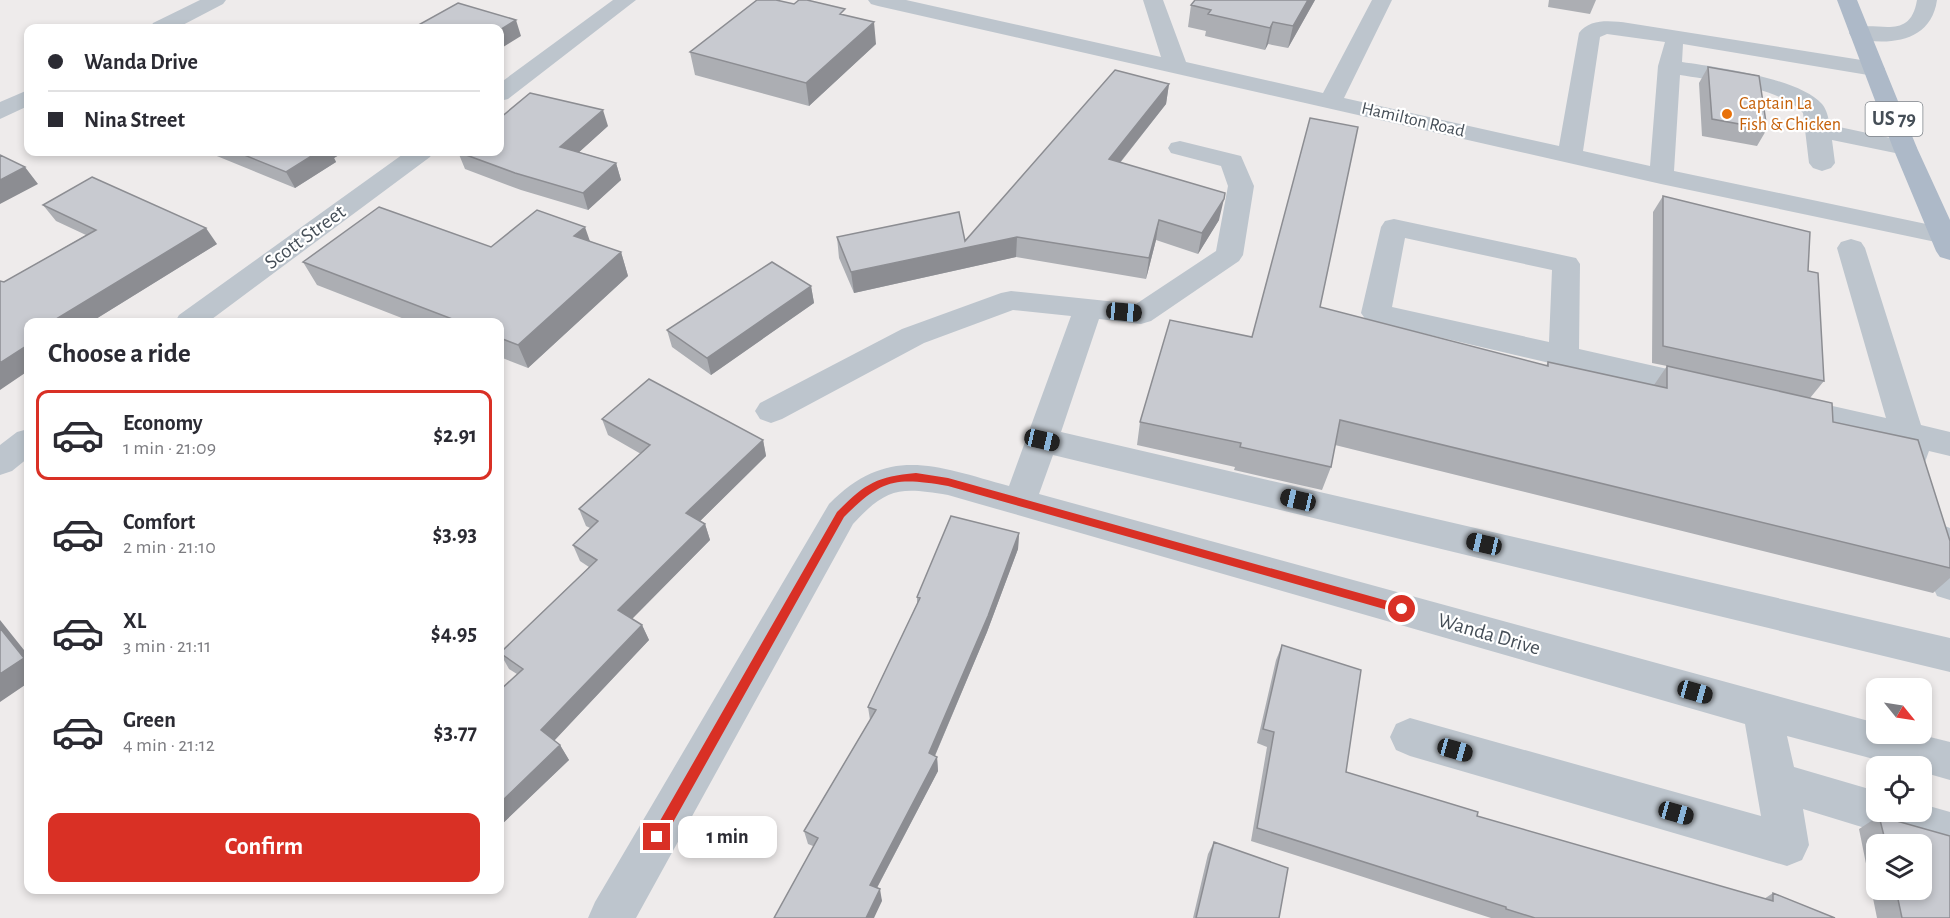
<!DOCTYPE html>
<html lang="en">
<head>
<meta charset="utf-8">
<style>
	body { margin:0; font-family:"Alegreya Sans",sans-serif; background:#f2f2f3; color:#2b2b33; height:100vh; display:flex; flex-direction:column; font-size:22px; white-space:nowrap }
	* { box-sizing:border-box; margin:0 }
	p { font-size:20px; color:#7c7c81 }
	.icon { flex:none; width:33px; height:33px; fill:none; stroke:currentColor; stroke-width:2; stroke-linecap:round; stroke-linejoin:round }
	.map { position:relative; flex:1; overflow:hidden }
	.details { position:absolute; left:24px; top:318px; width:480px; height:576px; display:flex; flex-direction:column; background:#fff; border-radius:12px; box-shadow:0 3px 9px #0003 }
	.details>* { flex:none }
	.top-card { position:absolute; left:24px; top:24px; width:480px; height:132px; border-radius:12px; box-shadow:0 3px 9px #0003; display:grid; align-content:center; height:132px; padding:0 24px; background:#fff }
	.needle { width:39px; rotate:120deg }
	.controls { position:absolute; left:1866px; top:678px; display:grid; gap:12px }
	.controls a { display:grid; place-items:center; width:66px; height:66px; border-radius:12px; background:#fff; box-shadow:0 3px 9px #0003; font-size:30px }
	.end { position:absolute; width:27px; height:27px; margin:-14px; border:8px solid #d93025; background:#fff; box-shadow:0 0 0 3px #fff }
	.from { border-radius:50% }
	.bubble { position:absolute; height:42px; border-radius:12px; background:#fff; box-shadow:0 3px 9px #0003; font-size:20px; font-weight:700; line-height:42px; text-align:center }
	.car { position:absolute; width:18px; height:36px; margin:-18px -9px; border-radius:8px; box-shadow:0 0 4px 2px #0007; background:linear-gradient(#222 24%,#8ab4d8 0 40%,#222 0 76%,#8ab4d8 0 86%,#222 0) }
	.top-card b { display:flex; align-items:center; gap:21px; height:57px; font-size:22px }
	.top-card b+b { border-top:2px solid #e1e1e2 }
	.top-card i { width:15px; height:15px; background:#2b2b33 }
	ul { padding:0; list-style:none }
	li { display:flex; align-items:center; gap:18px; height:90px; margin:0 12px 9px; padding:0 12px; border:3px solid transparent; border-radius:12px }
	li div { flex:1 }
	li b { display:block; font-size:22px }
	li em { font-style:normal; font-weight:700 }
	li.active { border-color:#d93025 }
	li>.icon { width:54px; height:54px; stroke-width:1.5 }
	h2 { padding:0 24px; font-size:27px; line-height:72px }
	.button { display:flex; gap:12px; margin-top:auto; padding:12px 24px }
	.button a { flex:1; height:69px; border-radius:12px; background:#d93025; color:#fff; font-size:24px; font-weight:700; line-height:69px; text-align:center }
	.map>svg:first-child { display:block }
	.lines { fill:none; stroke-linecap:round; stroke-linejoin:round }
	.minor { fill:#bdc5cd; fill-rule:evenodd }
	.major { fill:#adb9c8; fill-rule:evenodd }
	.wall { fill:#acaeb3; fill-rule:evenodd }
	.shaded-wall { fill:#8c8d92 }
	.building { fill:#c8cad0; stroke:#8c8d92; stroke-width:1.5 }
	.route { fill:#d93025 }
	.food-dot { fill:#e8710a; stroke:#fff; stroke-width:2 }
	.labels { text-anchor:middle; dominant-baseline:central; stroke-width:4.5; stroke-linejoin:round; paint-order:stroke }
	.far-food-label { font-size:18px; fill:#c56008; stroke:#fff; text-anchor:start }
	.far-street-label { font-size:18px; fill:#454e57; stroke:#fff }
	.shield { fill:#fff; stroke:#7d8389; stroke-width:1.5 }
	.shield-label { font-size:20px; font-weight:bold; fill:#454e57 }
	.street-label { font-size:21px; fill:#454e57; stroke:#fff }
</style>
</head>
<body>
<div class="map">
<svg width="1950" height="918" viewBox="0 0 1950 918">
	<rect width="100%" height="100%" fill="#eeebeb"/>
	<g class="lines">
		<path class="minor" d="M200 0H226L223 4 177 28H150L153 23Z
			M613 0H636L508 99 500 101V83Z
			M868 0H906L1161 57 1143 0H1163L1186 62 1323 93 1372 0H1392L1344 98 1559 146 1579 33C1590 18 1612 21 1628 23L1874 62 1882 64 1885 69 1882 74 1874 76 1683 44 1682 62C1716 67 1799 78 1822 104 1827 110 1828 117 1830 125L1914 143 1917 148 1914 153 1905 155 1832 140 1835 163 1831 168 1822 171 1813 168 1809 163 1803 113C1779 86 1715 81 1680 75L1674 171 1950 229V245L1661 184 878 6 871 4ZM1607 34 1665 42 1658 66 1650 166 1583 151 1600 37Z
			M1917 0H1937C1931 43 1888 46 1852 38L1849 33 1852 28C1881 21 1910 41 1917 0Z
			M28 90V106L0 119V102Z
			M1180 141 1241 156 1254 186 1243 255 1239 261 1151 321 1141 324 1099 319 1061 432 1950 638V672L1053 455 1039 494 1876 723V734H1918L1950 742V780L1922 772V766H1900L1787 736 1794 767 1876 791V812H1922V804L1950 812V854L1803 809 1809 845 1802 860 1787 866 1410 756 1396 750 1390 737 1396 724 1410 718 1761 816 1745 724 948 495C900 487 887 487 853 524L636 918H588L595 902 829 504C888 444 936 466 1009 486L1071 316 1013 310 924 343 782 419 771 423 760 419 755 411 760 403 902 329 1001 293 1011 291 1136 304 1216 251 1228 186 1221 166 1171 153 1168 148 1171 143Z
			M406 152H433L430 157 208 322H175L179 315Z
			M1394 219 1576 258 1580 264 1579 349 1703 377 1714 380 1719 388 1714 396 1703 399 1366 320 1361 313 1381 227 1385 221ZM1405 238 1552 270 1549 342 1392 307Z
			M1851 239 1861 242 1865 248 1921 425 1950 432V456L1929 451 1925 462 1913 465 1901 462 1894 443 1788 418 1777 415 1772 407 1777 399 1788 396 1886 418 1837 248 1841 242Z
			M28 429V458L12 471 0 475V445L17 432Z
			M1937 523 1950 528V600L1937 596 1932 585 1919 537 1925 527Z"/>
		<path class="major" d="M1837 0H1857L1917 148 1950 220V260L1940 257 1936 251 1893 148Z"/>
	</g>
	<path class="wall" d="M1315 0 1288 48 1268 44 1265 50 1205 36 1206 31 1188 27 1191 5Z
		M1549 0H1596L1590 14 1548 7Z
		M794 4 876 44 809 106 695 75 690 52Z
		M1708 67 1767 129 1757 146 1702 136 1699 83Z
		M1169 84 1166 104 1120 163 1219 220 1198 254 1156 240 1146 279 1016 257 854 293 839 258 837 237 965 241Z
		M608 126 579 152 616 163 621 180 588 210 521 190 465 169 458 152Z
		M207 152H344L334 158 336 162 295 188Z
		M1663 196 1808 271 1824 381 1810 398 1833 422 1950 568V578L1933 593 1335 445 1331 467 1322 490 1234 470 1235 467 1137 445 1140 422 1252 337 1320 307 1546 366 1548 362 1654 385 1667 366 1652 363 1653 212Z
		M43 205 217 244 91 322H28L4 282 86 235 56 221Z
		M590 242 621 252 628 276 528 368 500 357V322H412L317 285 303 262 491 247Z
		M811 286 814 303 711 375 672 347 667 330Z
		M602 419 763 440 766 456 700 521 705 524 710 540 632 619 642 625 649 640 554 741 560 745 569 760 500 826 517 674 509 669 500 653 589 567 580 561 573 545 590 528 586 526 579 509 641 454 608 435Z
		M1019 533 1018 549 987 632 935 756 937 757 938 771 877 888 882 901 813 846 808 844 804 831 870 720 868 707 917 604V597Z
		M1282 645 1346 772 1477 816 1764 899 1773 893 1835 918H1491L1251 841 1267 747 1257 743 1276 660Z
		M1879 816 1950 836V918H1877L1859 829ZM1876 844H1922V890H1876Z
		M1214 842 1279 918H1193L1208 854Z"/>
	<path class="shaded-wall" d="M1308 0H1315L1288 48 1293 26Z
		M516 20 521 36 500 49V30Z
		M874 22 876 44 809 106 806 83Z
		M1273 22 1268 44 1265 50 1270 28Z
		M1169 84 1166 104 1106 180 1109 159Z
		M603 110 608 126 566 164 560 147Z
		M318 152H344L334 158 336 162 295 188 286 172Z
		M616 163 621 180 588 210 583 193Z
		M25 167 38 184 0 204V180Z
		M1224 199 1219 220 1198 254 1202 233Z
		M1159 220 1156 240 1146 279 1149 258Z
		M585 227 593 250 574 236Z
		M206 228 217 244 91 322H62L58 318Z
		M1017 237 1016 257 854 293 851 272Z
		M621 252 628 276 528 368 518 345Z
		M811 286 814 303 711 375 707 358Z
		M28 345V371L0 390V363Z
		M763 440 766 456 691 530 686 513Z
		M705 524 710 540 625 626 618 610Z
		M1019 533 1018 549 987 632 930 767 929 753Z
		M0 620 28 655V683L0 702Z
		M642 625 649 640 550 745 541 730Z
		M560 745 569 760 500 826V803Z
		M937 757 938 771 872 897 870 885Z
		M880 889 882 901 874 918H866Z"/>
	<path class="building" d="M757 0H776L794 4 799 0H807L845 9 840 14 874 22 806 83 690 52Z
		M1195 0H1308L1293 26 1273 22 1270 28 1208 14 1211 10 1191 5Z
		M458 3 516 20 500 30V28H413Z
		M1708 67 1759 76 1767 129 1712 119Z
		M1115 70 1169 84 1109 159 1225 193 1224 199 1202 233 1159 220 1149 258 1017 237 851 272 837 237 959 212 965 241Z
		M530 93 603 110 560 147 616 163 583 193 515 173 458 152H500V118Z
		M1310 118 1358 127 1320 307 1548 366V362L1667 388V366L1832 403 1833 422 1918 440 1950 541V568L1340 420 1331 467 1240 447 1241 443 1140 422 1170 320 1252 337Z
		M237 152H318L286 172Z
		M0 155 25 167 0 180Z
		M92 177 206 228 58 318 65 321 63 322H28V345L0 363V281L4 282 96 230 43 205Z
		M1663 196 1810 232 1808 271 1818 273 1824 381 1663 346Z
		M379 207 491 247 537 210 585 227 574 236 621 252 518 345 500 338V322H460L303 262Z
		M772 262 811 286 707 358 667 330Z
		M649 379 763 440 686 513 705 524 618 610 642 625 541 730 560 745 500 803V690L523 669 500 653 597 560 573 545 598 521 579 509 650 445 602 419Z
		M951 516 1019 533 988 616 929 753 937 757 870 885 880 889 866 918H774L818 838 804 831 876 710 868 707 920 598 917 597Z
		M0 628 24 658 0 674Z
		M1282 645 1361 670 1346 772 1478 812 1477 816 1773 901V893L1835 918H1535L1506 909V907L1257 828 1274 732 1263 729Z
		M1879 816 1950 836V918H1902L1896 890H1922V844H1886Z
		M1214 842 1288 868 1279 918H1196Z"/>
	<path class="route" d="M916 473 948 478 1402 605 1408 609 1402 614 948 486C895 477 882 479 844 517L662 842 657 844 653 842 651 837 653 833 837 512C866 483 876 477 916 473Z"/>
	<circle class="food-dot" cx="1727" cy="114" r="6"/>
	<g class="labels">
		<g class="far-food-label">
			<text x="1739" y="104">Captain La<tspan x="1739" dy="21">Fish &amp; Chicken</tspan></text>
		</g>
		<g class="far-street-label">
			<text transform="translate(1413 120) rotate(13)">Hamilton Road</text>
		</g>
		<rect class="shield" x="1865.5" y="102" width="57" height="34" rx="4.5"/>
		<g class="shield-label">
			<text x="1894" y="119">US 79</text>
		</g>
		<g class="street-label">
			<text transform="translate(305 237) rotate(-36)">Scott Street</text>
			<text transform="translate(1489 634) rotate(16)">Wanda Drive</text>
		</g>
	</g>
</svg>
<div class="controls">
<a><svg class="needle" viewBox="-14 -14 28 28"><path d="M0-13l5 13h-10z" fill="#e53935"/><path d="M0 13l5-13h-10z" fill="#7c7c81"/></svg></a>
<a><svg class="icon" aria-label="locate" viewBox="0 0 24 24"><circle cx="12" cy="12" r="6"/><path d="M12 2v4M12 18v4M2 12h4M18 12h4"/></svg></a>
<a><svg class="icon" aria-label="layers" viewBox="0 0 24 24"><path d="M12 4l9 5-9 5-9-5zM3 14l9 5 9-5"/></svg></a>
</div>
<i class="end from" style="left:1402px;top:609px"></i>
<i class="end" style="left:657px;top:837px"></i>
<div class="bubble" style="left:678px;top:816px;width:99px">1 min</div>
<i class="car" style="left:1124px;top:312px;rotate:95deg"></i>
<i class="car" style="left:1042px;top:440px;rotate:103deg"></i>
<i class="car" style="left:1298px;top:500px;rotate:283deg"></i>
<i class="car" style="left:1484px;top:544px;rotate:283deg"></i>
<i class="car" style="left:1695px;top:692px;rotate:106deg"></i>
<i class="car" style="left:1455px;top:750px;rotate:106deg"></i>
<i class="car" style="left:1676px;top:813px;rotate:106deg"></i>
<div class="top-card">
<b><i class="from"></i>Wanda Drive</b>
<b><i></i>Nina Street</b>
</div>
<section class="details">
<h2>Choose a ride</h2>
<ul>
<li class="active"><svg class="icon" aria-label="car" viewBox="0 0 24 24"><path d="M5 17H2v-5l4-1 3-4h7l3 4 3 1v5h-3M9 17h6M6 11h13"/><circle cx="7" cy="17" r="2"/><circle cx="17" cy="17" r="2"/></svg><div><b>Economy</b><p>1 min · 21:09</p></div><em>$2.91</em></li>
<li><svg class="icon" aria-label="car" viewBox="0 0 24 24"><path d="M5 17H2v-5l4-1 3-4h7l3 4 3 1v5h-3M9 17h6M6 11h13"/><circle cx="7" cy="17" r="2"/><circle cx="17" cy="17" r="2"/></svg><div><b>Comfort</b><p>2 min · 21:10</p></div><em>$3.93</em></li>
<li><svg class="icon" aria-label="car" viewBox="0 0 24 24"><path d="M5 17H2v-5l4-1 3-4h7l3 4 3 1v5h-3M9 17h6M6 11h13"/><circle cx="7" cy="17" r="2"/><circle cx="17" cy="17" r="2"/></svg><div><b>XL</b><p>3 min · 21:11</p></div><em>$4.95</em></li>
<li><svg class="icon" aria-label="car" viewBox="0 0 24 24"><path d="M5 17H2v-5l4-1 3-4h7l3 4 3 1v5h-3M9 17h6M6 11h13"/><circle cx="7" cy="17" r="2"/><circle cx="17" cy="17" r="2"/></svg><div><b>Green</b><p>4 min · 21:12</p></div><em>$3.77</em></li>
</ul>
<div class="button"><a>Confirm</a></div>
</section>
</div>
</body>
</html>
